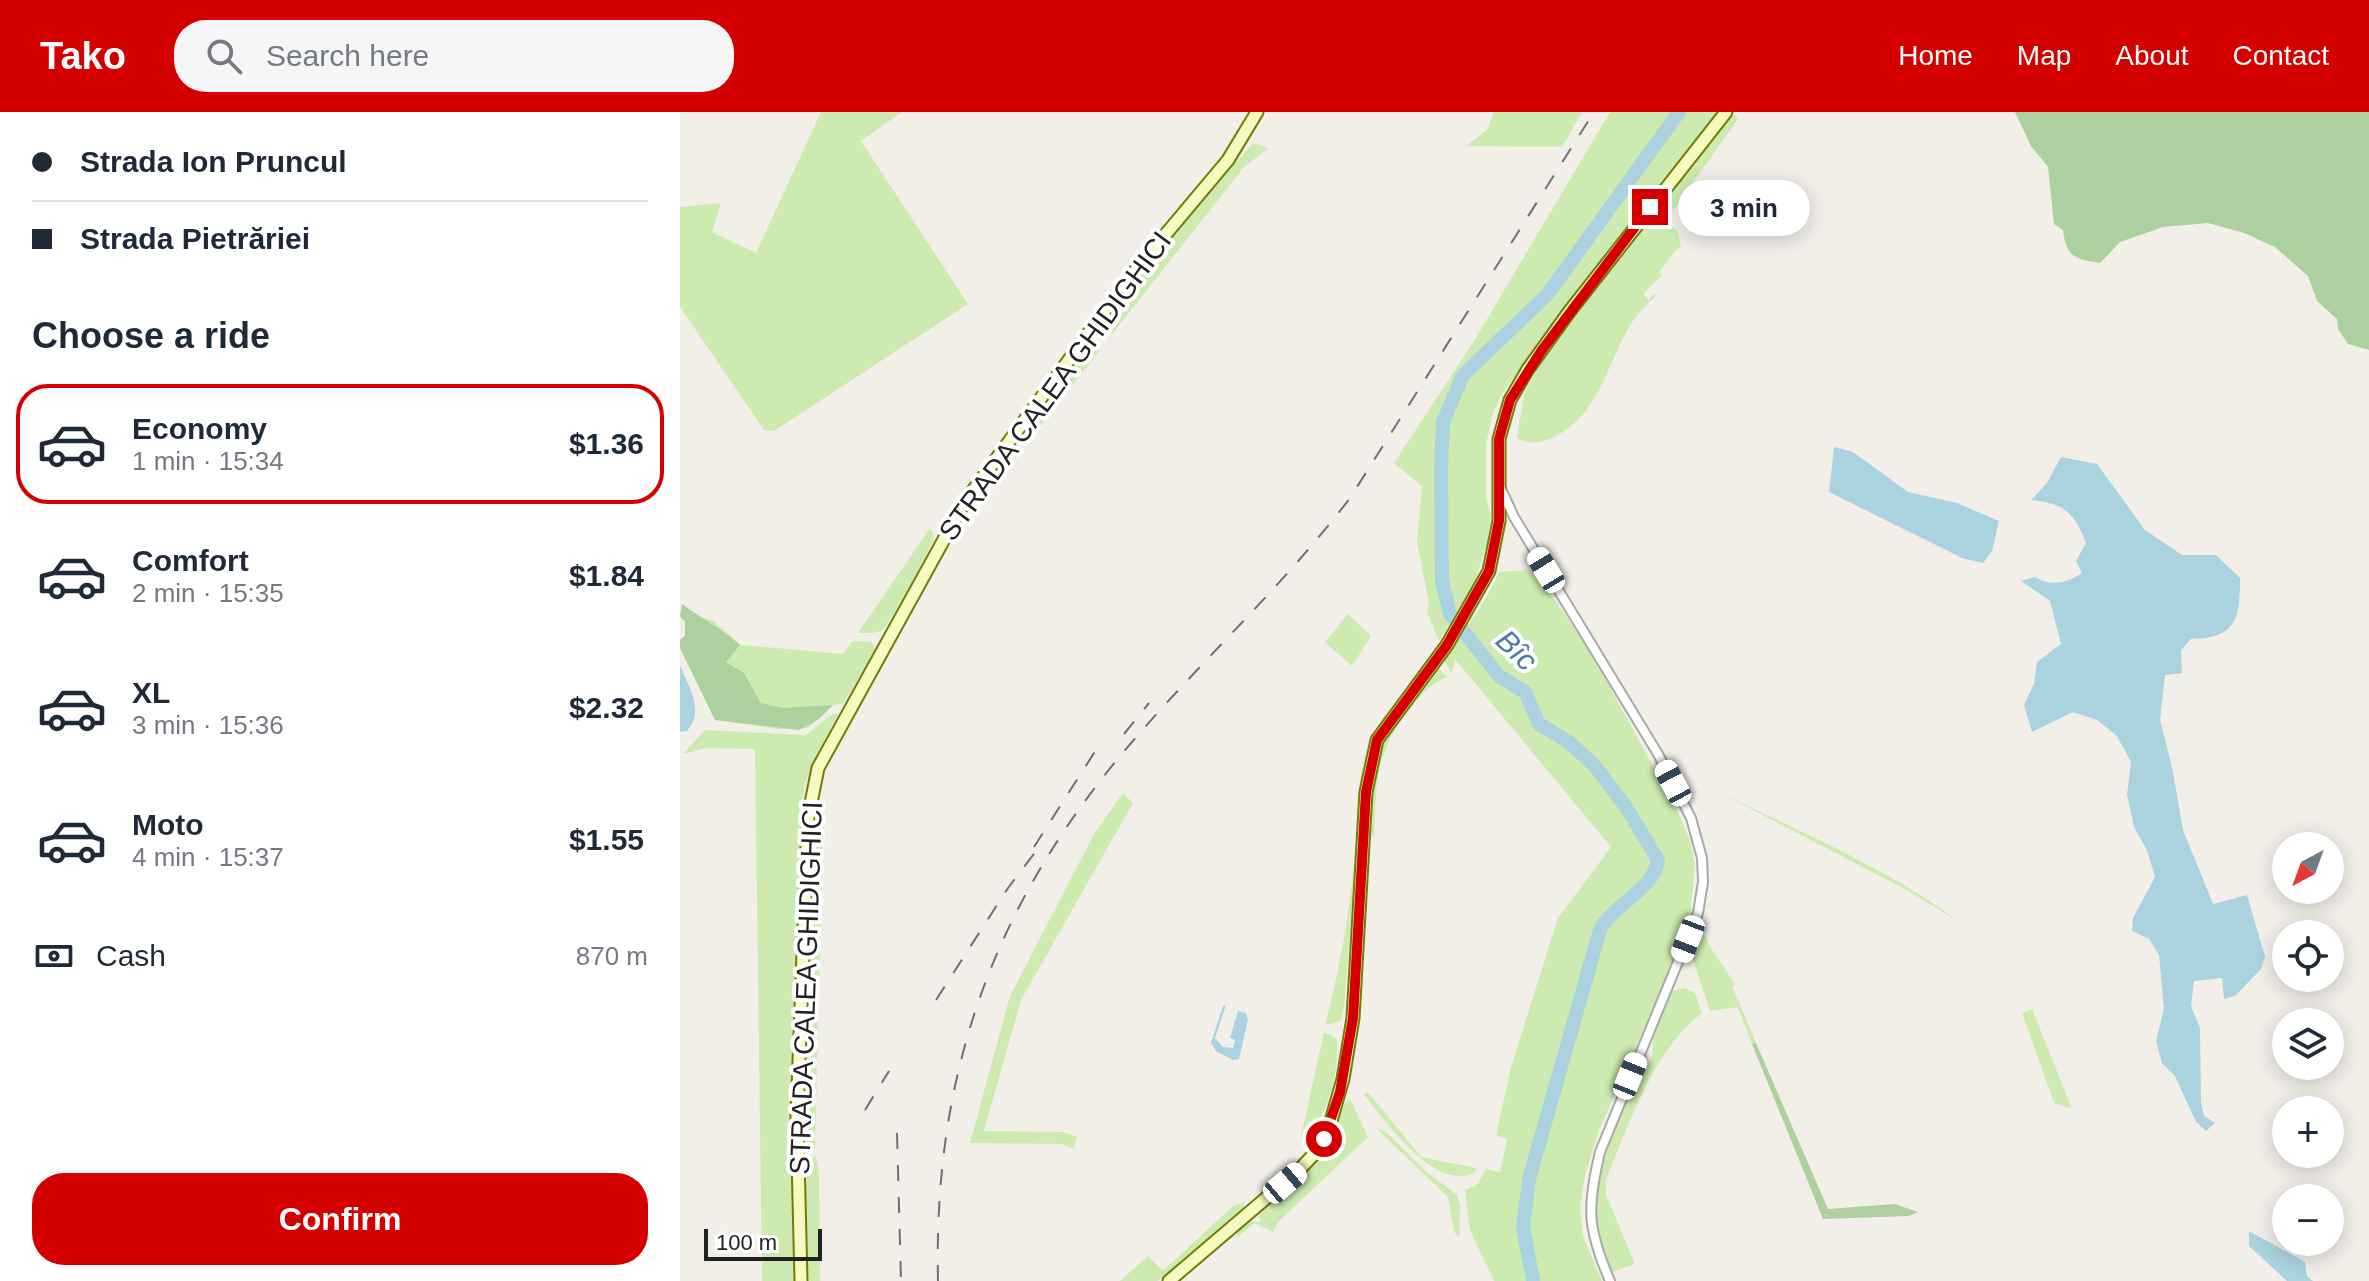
<!DOCTYPE html>
<html lang="en">
<head>
<meta charset="utf-8">
<style>
	body { margin:0; font-family:Helvetica,sans-serif; background:#f6f6f7; color:#1f2937; height:100vh; display:flex; flex-direction:column; font-size:30px; white-space:nowrap }
	* { box-sizing:border-box; margin:0 }
	p { font-size:26px; color:#747a83 }
	.icon { flex:none; width:44px; height:44px; fill:none; stroke:currentColor; stroke-width:2; stroke-linecap:round; stroke-linejoin:round }
	.map { position:relative; flex:1; overflow:hidden }
	.details { display:flex; flex-direction:column; background:#fff; width:680px }
	.details>* { flex:none }
	.hud { display:grid; align-content:center; height:176px; padding:0 32px; background:#fff }
	.needle { width:52px; rotate:221deg }
	.fabs { position:absolute; left:1592px; top:720px; display:grid; gap:16px }
	.fabs a { display:grid; place-items:center; width:72px; height:72px; border-radius:50%; background:#fff; box-shadow:0 4px 20px #0003; font-size:40px }
	.scale { position:absolute; left:24px; bottom:20px; width:118px; box-sizing:border-box; padding-left:8px; border:4px solid #222; border-top:0; font-size:22px; line-height:28px; white-space:nowrap; color:#222; -webkit-text-stroke:6px #fff; paint-order:stroke }
	.end { position:absolute; width:36px; height:36px; margin:-18px; border:10px solid #d40000; background:#fff; box-shadow:0 0 0 4px #fff }
	.from { border-radius:50% }
	.bubble { position:absolute; height:56px; border-radius:28px; background:#fff; box-shadow:0 4px 20px #0003; font-size:26px; font-weight:700; line-height:56px; text-align:center }
	.car { position:absolute; width:24px; height:48px; margin:-24px -12px; border-radius:10px; box-shadow:0 0 6px 2px #0007; background:linear-gradient(#fff 24%,#345 0 40%,#fff 0 76%,#345 0 86%,#fff 0) }
	.hud b { display:flex; align-items:center; gap:28px; height:76px; font-size:30px }
	.hud b+b { border-top:2px solid #e0e1e3 }
	.hud i { width:20px; height:20px; background:#1f2937 }
	ul { padding:0; list-style:none }
	li { display:flex; align-items:center; gap:24px; height:120px; margin:0 16px 12px; padding:0 16px; border:4px solid transparent; border-radius:32px }
	li div { flex:1 }
	li b { display:block; font-size:30px }
	li em { font-style:normal; font-weight:700 }
	li.on { border-color:#d40000 }
	li>.icon { width:72px; height:72px; stroke-width:1.5 }
	h2 { padding:0 32px; font-size:36px; line-height:96px }
	.pay { display:flex; align-items:center; gap:20px; height:88px; padding:0 32px; font-size:30px }
	.pay p { margin-inline-start:auto }
	.button { display:flex; gap:16px; margin-top:auto; padding:16px 32px }
	.button a { flex:1; height:92px; border-radius:32px; background:#d40000; color:#fff; font-size:32px; font-weight:700; line-height:92px; text-align:center }
	header { display:flex; align-items:center; gap:48px; box-sizing:border-box; height:112px; padding:0 40px; background:#d40000; color:#fff }
	header strong { font-size:38px }
	nav { display:flex; gap:44px; margin-inline-start:auto; font-size:28px }
	.search { width:560px; height:72px; background:#f6f6f7; display:flex; align-items:center; gap:20px; box-sizing:border-box; padding:0 28px; border-radius:32px; color:#747a83; font-size:30px }
	main { display:flex; flex:1; min-height:0 }
	.map>svg:first-child { display:block }
	.grass { fill:#cdebb0 }
	.forest { fill:#add19e }
	.water { fill:#aad3df }
	.lines { fill:none; stroke-linecap:round; stroke-linejoin:round }
	.river { stroke:#aad3df; stroke-width:14 }
	.street-casing { stroke:#a9a9a9; stroke-width:12 }
	.secondary-casing { stroke:#707d05; stroke-width:15 }
	.street { stroke:#fff; stroke-width:8 }
	.secondary { stroke:#f7fabf; stroke-width:11 }
	.rail { stroke:#707070; stroke-width:2; stroke-dasharray:16 16; stroke-linecap:butt }
	.route { stroke:#d40000; stroke-width:10 }
	.labels { text-anchor:middle; dominant-baseline:central; stroke-width:8; stroke-linejoin:round; paint-order:stroke }
	.street-label { font-size:28px; fill:#222; stroke:#fff }
	.water-label { font-size:30px; font-style:italic; fill:#4a7aab; stroke:#fff }
</style>
</head>
<body>
<header>
<strong>Tako</strong>
<div class="search"><svg class="icon" aria-label="search" viewBox="0 0 24 24"><circle cx="10" cy="10" r="6"/><path d="M15 15l6 6"/></svg>Search here</div>
<nav><a>Home</a><a>Map</a><a>About</a><a>Contact</a></nav>
</header>
<main>
<section class="details">
<div class="hud">
<b><i class="from"></i>Strada Ion Pruncul</b>
<b><i></i>Strada Pietrăriei</b>
</div>
<h2>Choose a ride</h2>
<ul>
<li class="on"><svg class="icon" aria-label="car" viewBox="0 0 24 24"><path d="M5 17H2v-5l4-1 3-4h7l3 4 3 1v5h-3M9 17h6M6 11h13"/><circle cx="7" cy="17" r="2"/><circle cx="17" cy="17" r="2"/></svg><div><b>Economy</b><p>1 min · 15:34</p></div><em>$1.36</em></li>
<li><svg class="icon" aria-label="car" viewBox="0 0 24 24"><path d="M5 17H2v-5l4-1 3-4h7l3 4 3 1v5h-3M9 17h6M6 11h13"/><circle cx="7" cy="17" r="2"/><circle cx="17" cy="17" r="2"/></svg><div><b>Comfort</b><p>2 min · 15:35</p></div><em>$1.84</em></li>
<li><svg class="icon" aria-label="car" viewBox="0 0 24 24"><path d="M5 17H2v-5l4-1 3-4h7l3 4 3 1v5h-3M9 17h6M6 11h13"/><circle cx="7" cy="17" r="2"/><circle cx="17" cy="17" r="2"/></svg><div><b>XL</b><p>3 min · 15:36</p></div><em>$2.32</em></li>
<li><svg class="icon" aria-label="car" viewBox="0 0 24 24"><path d="M5 17H2v-5l4-1 3-4h7l3 4 3 1v5h-3M9 17h6M6 11h13"/><circle cx="7" cy="17" r="2"/><circle cx="17" cy="17" r="2"/></svg><div><b>Moto</b><p>4 min · 15:37</p></div><em>$1.55</em></li>
</ul>
<div class="pay"><svg class="icon" aria-label="cash" viewBox="0 0 24 24"><path d="M3 7h18v10H3z"/><circle cx="12" cy="12" r="2"/></svg>Cash<p>870 m</p></div>
<div class="button"><a>Confirm</a></div>
</section>
<div class="map">
<svg width="1689" height="1169" viewBox="0 0 1689 1169">
	<rect width="100%" height="100%" fill="#f2efe9"/>
	<path class="grass" d="M141 0H222L181 29 288 192 94 319 84 318 0 195V95L41 91 32 120 76 141Z
		M814 0H902L882 35 786 34 807 18Z
		M930 0H1038L879 203 822 282 812 304 806 333V385L811 405 807 430 795 470 759 529 747 500 749 491 737 430 742 374 714 351 794 229Z
		M1055 3 1058 7 986 109 998 120 1001 136 997 137 979 160 982 163 963 182 968 188 974 182 976 184C965 194 955 204 948 217 926 256 915 312 866 328 855 332 847 332 837 326L844 282 860 252 910 182 1050 4Z
		M573 31 589 36 564 55 433 221 420 218 493 120Z
		M408 233 420 238 360 314V296Z
		M250 416C254 422 254 421 253 428 251 436 208 514 203 518 196 522 186 521 178 521Z
		M849 458 875 488 909 537 997 698 1010 728 1015 753 1010 804 997 842 918 1021 905 1064 900 1097 903 1124 922 1169H814L790 1118 785 1078 797 1073 806 1057 820 1060 827 1028 816 1023 831 955 878 806 931 735 775 547 772 561 763 548C783 518 806 492 819 460Z
		M2 492 18 504 33 509 61 533 163 542 173 529 191 530 196 537 163 592 153 593 128 616 98 617 35 608 0 536V528L5 524V510L0 504Z
		M668 502 691 524 672 554 645 530Z
		M757 554 767 565C747 574 739 585 726 602 694 643 696 677 694 726L690 717 693 711C684 693 693 649 701 631 711 609 742 575 757 554Z
		M712 594 691 630 683 656 664 894 661 909 645 913C659 860 669 806 674 751 680 690 671 645 712 594Z
		M154 601 158 603C141 633 126 658 121 693L113 976 115 1169H82L75 637 27 636 3 642 25 618 126 623Z
		M1031 676C1109 715 1210 757 1278 809L1225 777Z
		M443 681 453 691 341 888 304 1019 383 1020 397 1025 393 1037 382 1032 290 1031 330 884 414 722Z
		M137 704 143 714 135 1037 126 1036 123 1031Z
		M1021 815 1029 833 1055 872 1052 874 1076 931 1072 932 1058 895 1030 899 1012 845Z
		M1005 876 1015 881 1022 901C971 941 951 1009 926 1067V1083L955 1152 932 1160 912 1111 919 1060 950 978 972 945 973 925 992 879Z
		M1352 897 1391 994 1389 996 1374 991 1342 901Z
		M644 920 657 927C659 963 649 998 628 1026L621 1024Z
		M688 980 741 1045 796 1056 795 1060C756 1082 705 1008 684 983Z
		M670 987 688 1025 598 1110 593 1120 574 1111 557 1126V1120L568 1109 581 1110 578 1104 585 1096 643 1043 663 993Z
		M696 1016 706 1020 743 1057 777 1083 780 1095 779 1125 774 1120 768 1085Z
		M136 1043 139 1063 140 1169H126L125 1051Z
		M564 1090V1097L478 1169H440L468 1144 483 1159 553 1094Z"/>
	<path class="forest" d="M1335 0H1689V238L1668 232 1658 217 1657 207 1637 189 1628 164 1595 135 1564 121 1528 111 1483 115 1440 130 1420 151C1395 147 1386 145 1383 118L1374 112 1368 55 1351 34Z
		M2 492C22 507 41 516 60 533L46 550 64 561 81 591 102 596 153 593 139 607 119 618 35 608 0 536V528L5 524V510L0 504Z
		M1076 931 1148 1097 1215 1092 1238 1100 1229 1104 1143 1107 1072 932Z"/>
	<path class="water" d="M1154 335 1173 340 1228 380 1277 391 1319 409 1312 439 1303 451 1282 446 1149 380Z
		M1381 345 1417 352 1465 418 1502 443H1536L1560 466C1560 507 1557 526 1511 527L1501 538 1502 561 1485 563 1480 608 1492 655 1503 718 1533 792 1567 783 1585 845 1581 857 1555 884 1544 887 1542 866 1514 869 1511 894 1520 916 1521 990 1524 1004 1535 1011 1526 1019 1516 1010 1495 964 1482 951 1476 929 1484 897 1479 843 1469 827 1452 819 1453 806 1475 765 1467 738 1454 715 1447 683 1451 650 1437 624 1417 608 1393 600 1352 620 1344 593 1354 572 1357 550 1381 532 1370 489 1341 469 1355 465C1371 475 1387 471 1402 461L1396 449 1406 431C1394 400 1385 392 1351 388L1367 371Z
		M0 553C9 577 25 598 7 619L0 620Z
		M546 893 535 926 543 935 553 936 555 928 550 926 558 899 566 901 568 908 559 947 553 948 536 939 531 931 543 894Z
		M1569 1119 1625 1150 1627 1164 1633 1169H1607L1569 1134Z"/>
	<g class="lines">
		<path class="river" d="M853 1169 843 1115 849 1067 920 818C934 791 975 777 978 748L946 695 915 654 889 630 859 612 845 580 819 564 770 502 762 468 761 357 763 310 783 263 867 183 999 0"/>
		<defs>
			<path id="street" d="M821 377 834 405 978 642 1011 706 1022 746 1023 770 1018 801 920 1040C907 1096 907 1116 930 1169"/>
			<path id="secondary" d="M121 1169 117 1004 128 706 138 656 284 391 449 166 548 48 577 0
				M489 1169 619 1058 637 1039 649 1016 663 967 673 906 686 680 697 628 767 533 809 459 819 409V327L830 288 848 257 889 200 1046 0"/>
		</defs>
		<use href="#street" class="street-casing"/>
		<use href="#secondary" class="secondary-casing"/>
		<use href="#street" class="street"/>
		<use href="#secondary" class="secondary"/>
		<path class="rail" d="M444 622 469 591
			M354 735 423 627
			M256 888 328 776 363 730
			M185 998 209 959
			M217 1021 221 1169
			M258 1169C253 959 315 789 452 630 523 547 604 473 670 386L914 0"/>
	</g>
	<g class="lines">
		<path class="route" d="M644 1027 660 980 673 906 686 680 697 628 767 533 809 459 819 409V327L830 288 862 238 970 95"/>
	</g>
	<g class="labels">
		<g class="street-label">
			<text transform="translate(375 274) rotate(-54)">STRADA CALEA GHIDIGHICI</text>
			<text transform="translate(126 876) rotate(-88)">STRADA CALEA GHIDIGHICI</text>
		</g>
		<g class="water-label">
			<text transform="translate(837 538) rotate(44)">Bîc</text>
		</g>
	</g>
</svg>
<div class="fabs">
<a><svg class="needle" viewBox="-14 -14 28 28"><path d="M0-13l5 13h-10z" fill="#e53935"/><path d="M0 13l5-13h-10z" fill="#747a83"/></svg></a>
<a><svg class="icon" aria-label="locate" viewBox="0 0 24 24"><circle cx="12" cy="12" r="6"/><path d="M12 2v4M12 18v4M2 12h4M18 12h4"/></svg></a>
<a><svg class="icon" aria-label="layers" viewBox="0 0 24 24"><path d="M12 4l9 5-9 5-9-5zM3 14l9 5 9-5"/></svg></a>
<a>+</a>
<a>−</a>
</div>
<div class="scale">100 m</div>
<i class="end from" style="left:644px;top:1027px"></i>
<i class="end" style="left:970px;top:95px"></i>
<div class="bubble" style="left:998px;top:68px;width:132px">3 min</div>
<i class="car" style="left:866px;top:458px;rotate:329deg"></i>
<i class="car" style="left:993px;top:671px;rotate:332deg"></i>
<i class="car" style="left:1008px;top:827px;rotate:201deg"></i>
<i class="car" style="left:950px;top:964px;rotate:22deg"></i>
<i class="car" style="left:605px;top:1071px;rotate:50deg"></i>
</div>
</main>
</body>
</html>
